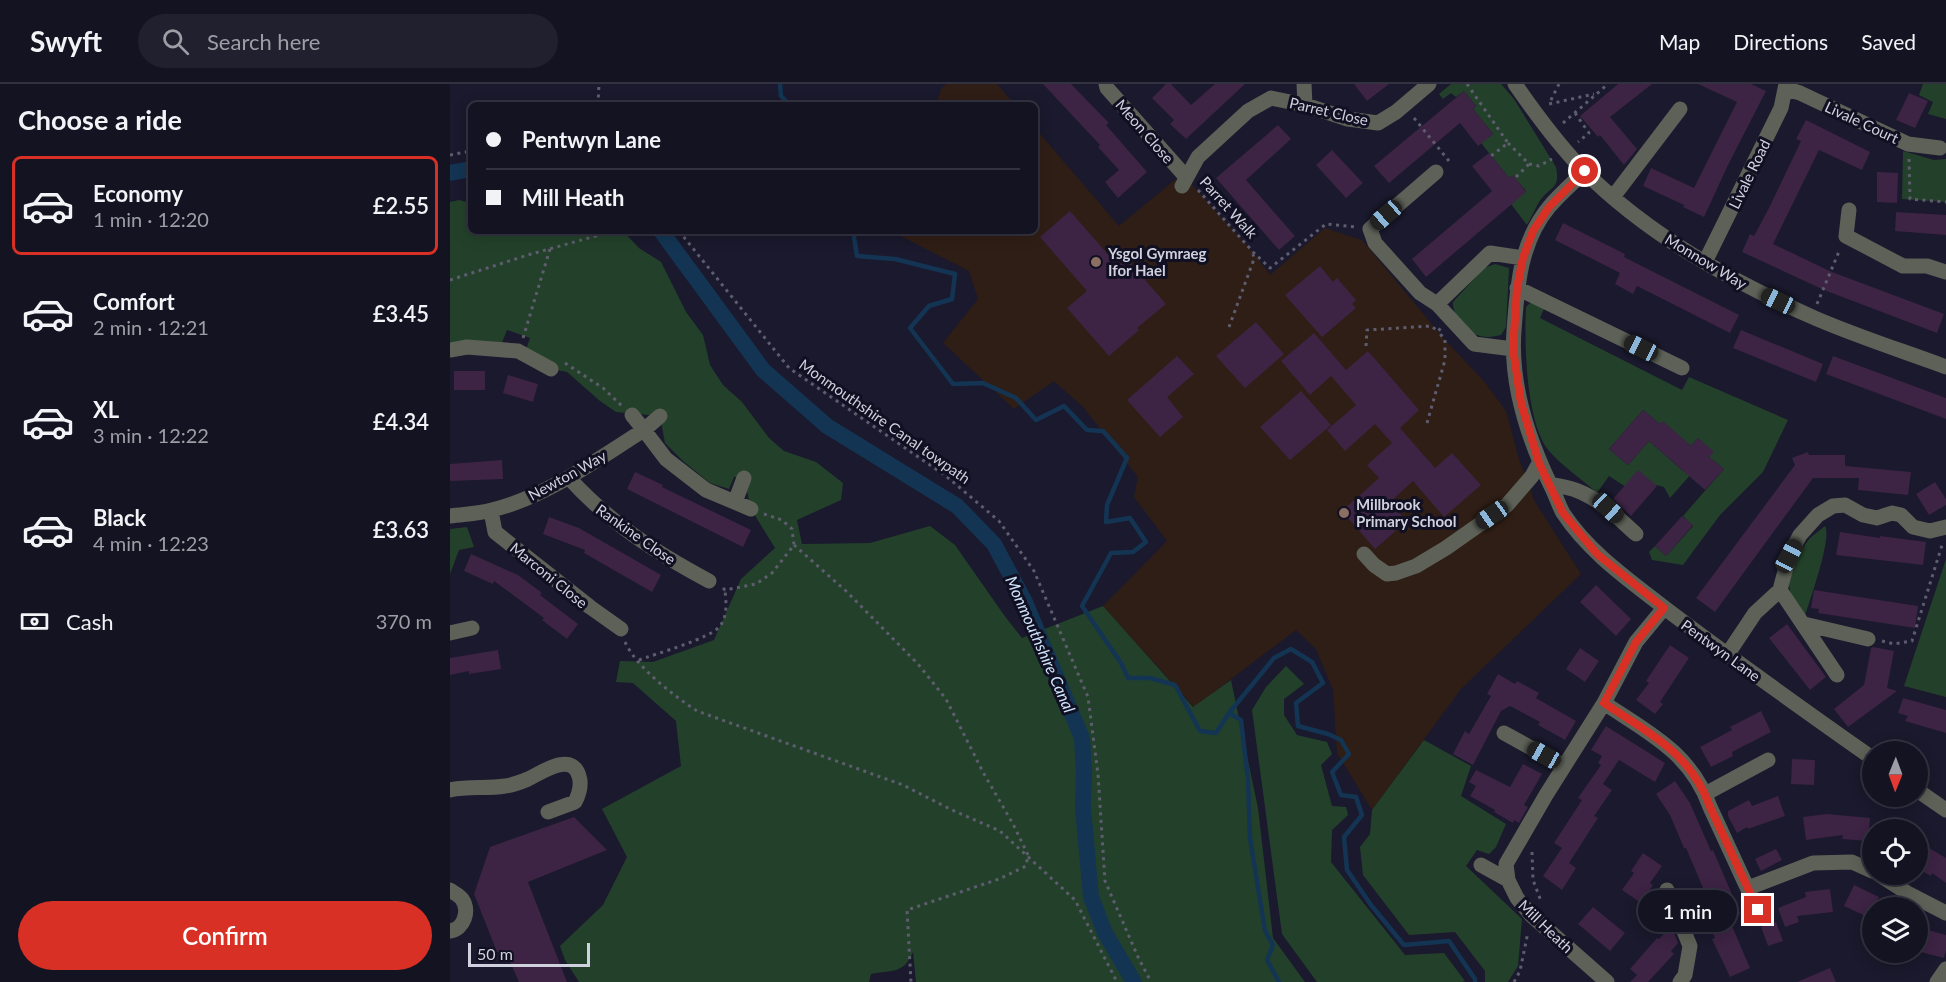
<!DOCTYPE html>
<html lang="en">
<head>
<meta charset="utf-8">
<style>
	body { margin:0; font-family:Lato,sans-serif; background:#21202f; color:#f1f3f6; height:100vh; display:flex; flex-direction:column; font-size:22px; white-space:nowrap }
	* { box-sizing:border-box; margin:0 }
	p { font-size:20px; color:#9d9ea5 }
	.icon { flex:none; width:33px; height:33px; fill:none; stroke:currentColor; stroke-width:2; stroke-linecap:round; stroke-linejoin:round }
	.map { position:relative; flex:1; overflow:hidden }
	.panel { display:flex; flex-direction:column; background:#141322; width:450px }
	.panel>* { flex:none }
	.guide { position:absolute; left:18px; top:18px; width:570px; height:132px; border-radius:9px; box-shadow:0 3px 15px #0003,0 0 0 2px #333240; display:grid; align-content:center; height:132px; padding:0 18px; background:#141322 }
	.needle { width:39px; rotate:181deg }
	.fabs { position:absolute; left:1412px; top:657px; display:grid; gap:12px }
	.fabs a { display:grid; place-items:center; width:66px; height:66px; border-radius:50%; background:#141322; box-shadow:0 3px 15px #0003,0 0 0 2px #333240; font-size:30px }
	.scale { position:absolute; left:18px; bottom:15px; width:122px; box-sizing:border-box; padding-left:6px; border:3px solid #d0d1de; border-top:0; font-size:16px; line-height:21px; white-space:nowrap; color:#d0d1de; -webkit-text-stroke:4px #111023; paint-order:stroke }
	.end { position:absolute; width:27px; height:27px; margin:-14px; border:8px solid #d93025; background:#fff; box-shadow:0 0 0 3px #fff }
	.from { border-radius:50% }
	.bubble { position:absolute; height:42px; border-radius:21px; background:#141322; box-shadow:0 3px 15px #0003,0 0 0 2px #333240; font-size:20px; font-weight:600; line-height:42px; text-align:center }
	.car { position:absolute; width:18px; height:36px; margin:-18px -9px; border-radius:8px; box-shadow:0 0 4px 2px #0007; background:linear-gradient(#222 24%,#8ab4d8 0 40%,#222 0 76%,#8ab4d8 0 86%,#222 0) }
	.guide b { display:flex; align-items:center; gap:21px; height:57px; font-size:22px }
	.guide b+b { border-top:2px solid #333240 }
	.guide i { width:15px; height:15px; background:#f1f3f6 }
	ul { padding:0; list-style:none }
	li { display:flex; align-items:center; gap:18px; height:99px; margin:0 12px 9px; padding:0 6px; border:3px solid transparent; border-radius:9px }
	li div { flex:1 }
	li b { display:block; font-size:22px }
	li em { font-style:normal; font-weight:600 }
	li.selected { border-color:#d93025 }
	li>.icon { width:54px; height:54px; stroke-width:1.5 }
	h2 { padding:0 18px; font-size:27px; line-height:72px }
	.pay { display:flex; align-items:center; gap:15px; height:66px; padding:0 18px; font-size:22px }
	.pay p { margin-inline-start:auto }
	.cta { display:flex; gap:12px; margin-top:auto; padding:12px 18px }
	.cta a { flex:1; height:69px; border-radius:36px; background:#d93025; color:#fff; font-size:24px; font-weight:600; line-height:69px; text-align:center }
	header { display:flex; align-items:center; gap:36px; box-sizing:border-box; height:84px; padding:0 30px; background:#141322; border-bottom:2px solid #333240 }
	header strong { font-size:28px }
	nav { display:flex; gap:33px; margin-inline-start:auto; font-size:21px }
	.search { width:420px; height:54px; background:#21202f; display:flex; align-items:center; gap:15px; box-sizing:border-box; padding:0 21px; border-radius:33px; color:#9d9ea5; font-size:22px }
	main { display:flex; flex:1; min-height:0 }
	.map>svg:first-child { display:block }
	.education { fill:#2f1e16 }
	.green { fill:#23412a }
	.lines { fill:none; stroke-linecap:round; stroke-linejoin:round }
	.stream { stroke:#133553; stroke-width:4.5 }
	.canal { stroke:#133553; stroke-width:16 }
	.building { fill:#3d2344 }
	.path { stroke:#5e5d6f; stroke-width:3; stroke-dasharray:3 4.5; stroke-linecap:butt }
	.minor { stroke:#5d6157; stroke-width:15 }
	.route { stroke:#d93025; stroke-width:8 }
	.education-dot { fill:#8d6e63; stroke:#111023; stroke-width:2 }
	.labels { text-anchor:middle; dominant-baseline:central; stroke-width:6; stroke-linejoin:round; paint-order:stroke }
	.street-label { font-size:15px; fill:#d0d1de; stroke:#111023 }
	.poi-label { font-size:15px; font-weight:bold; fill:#d0d1de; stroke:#111023; text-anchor:start }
	.water-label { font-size:16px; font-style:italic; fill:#cfe5fc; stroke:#111023 }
</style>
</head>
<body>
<header>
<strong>Swyft</strong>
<div class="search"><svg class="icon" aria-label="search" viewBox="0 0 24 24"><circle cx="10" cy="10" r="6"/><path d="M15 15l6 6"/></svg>Search here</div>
<nav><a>Map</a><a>Directions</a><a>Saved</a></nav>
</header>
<main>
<section class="panel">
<h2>Choose a ride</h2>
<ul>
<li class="selected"><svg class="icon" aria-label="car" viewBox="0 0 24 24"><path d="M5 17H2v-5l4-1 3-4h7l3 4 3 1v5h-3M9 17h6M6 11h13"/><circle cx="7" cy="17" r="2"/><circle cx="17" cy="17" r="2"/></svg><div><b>Economy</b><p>1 min · 12:20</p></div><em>£2.55</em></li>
<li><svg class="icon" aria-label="car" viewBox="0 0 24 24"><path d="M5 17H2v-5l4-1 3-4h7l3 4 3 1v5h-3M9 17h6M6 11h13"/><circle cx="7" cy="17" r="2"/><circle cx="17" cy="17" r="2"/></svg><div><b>Comfort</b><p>2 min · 12:21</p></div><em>£3.45</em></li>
<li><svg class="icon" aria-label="car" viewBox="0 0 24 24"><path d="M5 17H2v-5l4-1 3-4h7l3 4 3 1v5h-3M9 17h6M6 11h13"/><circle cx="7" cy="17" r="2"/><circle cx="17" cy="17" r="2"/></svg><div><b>XL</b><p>3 min · 12:22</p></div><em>£4.34</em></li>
<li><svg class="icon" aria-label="car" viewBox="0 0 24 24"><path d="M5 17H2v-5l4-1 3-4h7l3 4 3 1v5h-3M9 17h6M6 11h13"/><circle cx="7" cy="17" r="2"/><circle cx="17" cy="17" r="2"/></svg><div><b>Black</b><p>4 min · 12:23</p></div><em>£3.63</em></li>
</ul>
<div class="pay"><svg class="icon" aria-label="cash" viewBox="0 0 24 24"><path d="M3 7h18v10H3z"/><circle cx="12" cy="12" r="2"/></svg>Cash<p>370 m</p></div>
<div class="cta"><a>Confirm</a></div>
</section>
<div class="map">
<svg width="1496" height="898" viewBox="0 0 1496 898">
	<rect width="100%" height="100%" fill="#1a192d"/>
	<path class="education" d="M496 0H547L565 21H486L491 5Z
		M585 44 669 142 732 90 803 168 820 191 875 144 912 156 995 256 1033 296 1056 327 1069 375 1085 418 1131 490 1011 605 922 726 887 669 883 606 866 565 846 546 744 623 653 522 717 457 684 413 688 393 633 323 604 297 564 325 493 259 528 215 519 187 441 147H585Z"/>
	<path class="green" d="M1001 0H1051L1064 15 1106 83C1110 104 1103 101 1091 115 1086 122 1082 133 1077 141L1061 120 1076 107 1063 92 1059 94 1031 59 1043 50 1023 25 1026 22 1014 7 1006 13 1001 9 993 15 989 10Z
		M1473 0H1496V35L1478 30 1483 18 1469 11Z
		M1453 67 1484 76 1496 75V118L1452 115Z
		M9 116 21 119V147H173L189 164 211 178 236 228 253 251 260 281 273 301 292 318 319 354 334 367 366 378 393 399 391 416 347 436 352 460 420 459 480 442 505 461 554 531 572 554 653 522 743 623 781 596 808 724 823 854 855 898H466L463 868C454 890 442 886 421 890L419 898H129L115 876 110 862 153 821 177 773 152 725 231 682 226 637 183 599 166 598 170 577 203 578 264 556 291 495 325 464 301 425 294 394 284 393 279 405 260 399 233 377 215 359 210 332 166 328 150 317 117 288 101 285 74 271 80 254 57 246 49 266H0V118Z
		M1045 180 1059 184 1056 243 1051 251C1043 253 1035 254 1027 251 1015 248 1002 230 1003 218L1034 184Z
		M1082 217 1094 225 1090 234 1232 306 1239 293 1338 336 1313 388 1270 431 1233 481 1202 476 1199 468 1205 462 1216 472 1243 442 1233 432 1274 385 1259 373 1263 368 1248 354 1241 362 1213 338 1210 340 1193 326 1159 365 1178 381 1199 357 1233 387 1242 389 1220 414 1214 403 1206 401 1179 405 1159 392 1147 409C1133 396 1111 381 1099 367 1076 340 1074 258 1076 223Z
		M1375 442C1382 455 1360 515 1355 532L1341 511 1339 501 1345 474 1360 454Z
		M17 443 24 463 9 466 0 490V445Z
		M1496 475V613L1454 602Z
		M836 582 854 600 834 615V631L847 651 877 658 882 670 871 681 882 722 896 723 898 731 882 746 881 778 955 871 994 869 1015 897 1012 898H867L832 850 802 626 816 603Z
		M974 656 1021 682 1011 712 1056 740 1046 763 1039 770 1027 766 1016 782 1072 835 1068 882 1058 898H1035V887L1005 848 959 851 913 791 910 763 920 750 922 726Z"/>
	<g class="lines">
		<path class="stream" d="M330 0 331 12 340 21
			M403 147 407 172 445 175 505 190 502 215 479 222 460 244 503 300 533 299 566 314 586 336 614 322 637 346 653 347 677 374 657 421 656 438 680 434 696 458 683 468 661 469 632 522 671 579 678 594H700L725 601 750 647 766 649 779 629 791 636 798 696 800 754 815 847 823 861 817 876 829 898
			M779 629 824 574 841 565 862 578 873 599 846 619 848 642 878 650 891 656 899 670 882 688 891 711 906 713 912 731 894 753 897 786 921 821 954 861 999 857 1025 895V898"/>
		<path class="canal" d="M0 89 21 85
			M211 147 313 286 377 342 507 422 544 460 575 518 632 654 634 689 633 724 641 813 655 849 684 898"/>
	</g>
	<path class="building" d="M593 0H621L659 39 656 41 697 88 668 114 655 98 669 86 648 63 650 61Z
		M716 0H721L741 21 765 0H795L736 55 720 40 724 36 702 14Z
		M904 0H939L917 17Z
		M1168 0H1202L1160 33 1187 65 1174 81 1150 51 1148 53 1130 32Z
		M1248 0H1301L1316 7 1278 81 1254 133 1233 123 1234 121 1193 102 1201 84 1244 104 1287 18Z
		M1014 7 1026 22 1023 25 1043 50 1028 62 1010 39 939 99 924 82Z
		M1459 9 1478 17 1465 44 1446 36Z
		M1356 36 1420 68 1412 86 1369 66 1323 160 1382 188 1494 230 1487 249 1374 206 1292 168 1300 150 1304 152 1319 124 1351 57 1346 55Z
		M828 41 841 55 796 96 845 152 829 166 766 94Z
		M882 66 913 99 896 114 866 81Z
		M1039 69 1059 94 1063 91 1076 108 976 193 962 175 1042 107 1022 82Z
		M1427 88 1448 89 1447 119 1427 118Z
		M620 127 668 182 676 174 716 220 687 244 689 246 659 272 617 224 637 207 590 153Z
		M1446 128 1496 131V151L1445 147Z
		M1113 139 1175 170 1174 173 1289 231 1280 249 1187 202 1183 210 1165 200 1170 189 1105 156Z
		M870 182 883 198 887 194 906 216 902 220 906 224 872 253 835 211Z
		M806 238 834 270 795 304 766 272Z
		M1291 246 1373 280 1366 298 1283 264Z
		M864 249 896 286 918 267 969 326 950 344 985 384 1002 369 1031 401 994 433 963 397 940 418 957 437 925 465 892 427 929 394 917 381 942 359 925 340 895 367 877 346 906 321 881 292 860 311 831 277Z
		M727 272 744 290 717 313 733 333 710 353 677 316Z
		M1383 272 1496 314V335L1376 290Z
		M4 287H35V306H4Z
		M58 291 88 300 83 318 53 309Z
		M851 307 881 341 840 376 810 343Z
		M1193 326 1210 340 1213 337 1241 362 1248 354 1264 368 1259 373 1274 385 1255 406 1199 357 1178 381 1159 365Z
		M1358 368 1359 371H1395V382L1461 388 1458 411 1408 406 1409 394H1363L1265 528 1246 514 1345 381 1342 374Z
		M52 376 53 395 0 397V380Z
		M1188 386 1207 402 1181 432 1163 415Z
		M185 388 213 401 212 403 301 446 293 463 177 405Z
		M1485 398 1496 415V421L1479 431 1466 410Z
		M1232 432 1243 441 1216 472 1205 462Z
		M99 433 129 444 211 491 202 508 134 469 135 466 93 450Z
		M1390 448 1430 454V452L1476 458 1473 481 1386 471Z
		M21 470 68 491 92 509 90 511 128 540 117 555 92 536 94 534 44 497 43 500 14 487Z
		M1146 501 1181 535 1166 552 1130 518Z
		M1364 506 1468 522 1465 544 1368 529 1369 525 1361 524Z
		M1337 540 1376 593 1360 606 1319 554Z
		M1220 561 1239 574 1210 618 1213 620 1205 630 1186 616 1199 599 1196 597Z
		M1423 563 1444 567 1437 604 1447 607 1398 643 1384 625 1414 601 1421 564Z
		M1130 564 1149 577 1135 598 1116 585Z
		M48 566 51 585 19 590V587L0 591V574Z
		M1048 590 1065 600 1067 597 1089 609 1086 614 1126 637 1115 656 1088 641 1090 638 1060 622 1051 627 1023 681 1003 670 1015 647 1019 650 1041 612 1037 610Z
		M1453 614 1496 626V649L1455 637 1458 632 1448 629Z
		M1311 627 1321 648 1282 668 1283 672 1261 683 1250 663 1282 646 1280 643Z
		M1156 642 1215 679 1205 698 1169 676 1153 700 1162 706 1144 732 1148 734 1119 779 1126 784 1112 806 1093 792 1112 764 1104 759 1132 716 1128 714 1151 681 1148 679 1152 672 1141 666Z
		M1342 675 1365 676 1364 701 1341 700Z
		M1073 680 1092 690 1074 721 1078 723 1069 739 1064 736 1063 739 1044 728 1045 726 1020 712 1026 702 1019 698 1026 686 1060 703Z
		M1225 697 1240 719 1261 767 1263 766 1278 801 1290 830 1268 839 1236 764H1234L1220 731 1206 710Z
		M1328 712 1335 732 1298 745 1297 743 1287 749 1278 732V727L1299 716 1302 722Z
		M1377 730 1420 734 1418 757 1392 755 1393 751 1356 756 1353 733Z
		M124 733 157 766 78 798 117 898H69L56 869 47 868 24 810 40 763Z
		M1467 757 1496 774V799L1482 789 1481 792 1467 784Z
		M1326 765 1332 776 1311 787 1305 775Z
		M1193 769 1212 782 1200 799 1203 801 1191 819 1172 806 1184 789 1181 787Z
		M1404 801 1429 813 1424 824H1422L1420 834 1394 822Z
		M1380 805 1383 828 1347 832 1349 838 1335 843 1328 824 1356 813 1355 808Z
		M1143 823 1175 849 1160 867 1128 840Z
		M1279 835 1300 884 1280 893 1262 855 1265 854 1260 843Z
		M1326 838 1333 857 1318 862 1311 843Z
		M1467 843 1496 851V866L1494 874 1467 867Z
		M1218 845 1225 851 1228 859 1221 867 1224 870 1198 898H1180L1187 891 1180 885 1207 854 1209 855Z
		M1380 884 1386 898H1347Z"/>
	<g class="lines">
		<path class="path" d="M1017 0 1058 59 1041 72
			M1109 0 1099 20 1144 10
			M148 21 149 0
			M1125 29 1139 49 1128 58
			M964 34 999 77
			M1113 39 1158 0
			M1058 59 1079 80 1065 94
			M0 71 21 67
			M1459 75 1460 115 1496 118
			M1079 80 1089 82 1102 75
			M748 106 803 168 820 184 876 140 907 143
			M229 147 339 284 496 392 549 437 584 487 638 613 648 690 655 797 688 873 701 898
			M0 196 81 170 146 152 150 147
			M1367 220 1390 165
			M779 243 804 175 803 170
			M73 254 100 165
			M916 262 917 246 981 242 988 247
			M115 279 153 304 172 322
			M977 339 995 276V256L988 247 991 244
			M344 461 396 507 468 580 496 615 534 690 563 740 578 771 576 782 549 795 457 826 461 898
			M273 504 275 506 306 500 322 489 344 461 342 445 332 436 314 430
			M1432 557 1444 560 1462 557 1493 458
			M175 558C187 584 223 611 247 627L453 701 500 725 550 747 625 816 667 898
			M189 576C205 570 262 554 270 542 278 531 276 518 275 506
			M1082 768 1083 796 1091 817
			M1064 898 1070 887 1078 848"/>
		<path class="minor" d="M656 0 657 4 736 93
			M854 0 855 21
			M1065 0C1085 29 1108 60 1133 86 1199 152 1283 198 1367 235 1409 253 1453 267 1496 283
			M1337 5 1350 9 1458 60 1490 64
			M1135 87C1123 99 1110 110 1099 123 1070 158 1067 203 1064 247 1060 299 1078 354 1100 400 1105 409 1108 420 1113 429 1140 470 1182 498 1220 528 1286 578 1354 626 1422 674
			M986 88 920 145 925 159 970 209 987 220 1024 260 1063 265
			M732 102 748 73 798 27 821 14 855 21 898 35 928 39 946 28 979 0
			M1163 113 1230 25
			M1399 126 1396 152 1453 182H1477L1496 188
			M1255 178 1331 24 1336 0
			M1067 204 1232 284
			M987 220 1040 169 1073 174
			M0 266 17 263 68 267 101 285
			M182 331 194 346 210 332
			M119 394C160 439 205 468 259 497
			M1100 400C1109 402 1120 403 1128 407 1151 416 1168 434 1186 450
			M285 418 294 394
			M41 427 45 448 140 523 171 545
			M0 432C14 430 28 430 42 426 98 412 146 376 194 346L216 375 256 406 301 425
			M914 470 924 481 937 490 946 489 966 482 996 464 1057 421 1082 392 1089 379
			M1330 506 1387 591
			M1354 540 1418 555
			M0 549 22 544
			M1277 571 1305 529 1330 506 1339 472 1350 451 1368 431 1383 422 1395 421 1413 431 1427 434 1442 429 1451 431 1463 443 1480 447 1496 443
			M1154 619C1199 649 1241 669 1260 723L1308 827
			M1054 649 1114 682
			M0 706C18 702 37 705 55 702 63 701 71 698 78 695 91 689 122 667 129 692 132 701 129 710 125 718L98 728
			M1467 706 1496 726
			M1255 710 1318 676
			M1031 781 1058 796
			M1428 790 1459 810 1496 829
			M1298 804 1363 779 1402 778 1422 787
			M0 806C4 809 9 811 12 815 20 827 14 845 0 847
			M1217 806 1240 862 1235 891 1230 898
			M1211 832 1226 826
			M1157 898 1081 831 1067 814 1058 796 1056 780 1096 711 1154 619 1186 558 1214 524
			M1487 898 1496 885"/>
	</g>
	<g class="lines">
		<path class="route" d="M1135 87 1099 123 1083 147 1073 174 1067 204 1063 265 1071 319 1089 379 1113 429 1147 470 1214 524 1186 558 1154 619C1199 649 1241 669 1260 723L1308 826"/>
	</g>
	<g class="education-dot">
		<circle cx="646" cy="178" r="6"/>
		<circle cx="894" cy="429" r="6"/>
	</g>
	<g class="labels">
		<g class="street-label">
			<text transform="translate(879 27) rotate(13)">Parret Close</text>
			<text transform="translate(1412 38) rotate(25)">Livale Court</text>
			<text transform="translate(695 47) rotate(49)">Meon Close</text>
			<text transform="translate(1299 90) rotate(-64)">Livale Road</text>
			<text transform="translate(779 123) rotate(48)">Parret Walk</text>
			<text transform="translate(1256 177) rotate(31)">Monnow Way</text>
			<text transform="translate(435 337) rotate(35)">Monmouthshire Canal towpath</text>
			<text transform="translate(117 391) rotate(-29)">Newton Way</text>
			<text transform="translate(186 450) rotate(35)">Rankine Close</text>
			<text transform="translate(99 491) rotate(39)">Marconi Close</text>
			<text transform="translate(1271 566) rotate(36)">Pentwyn Lane</text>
			<text transform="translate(1096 842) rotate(44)">Mill Heath</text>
		</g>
		<g class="poi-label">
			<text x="658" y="169">Ysgol Gymraeg<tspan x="658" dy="17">Ifor Hael</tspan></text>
			<text x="906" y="420">Millbrook<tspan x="906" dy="17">Primary School</tspan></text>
		</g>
		<g class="water-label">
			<text transform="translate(591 560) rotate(66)">Monmouthshire Canal</text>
		</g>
	</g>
</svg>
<div class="fabs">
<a><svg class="needle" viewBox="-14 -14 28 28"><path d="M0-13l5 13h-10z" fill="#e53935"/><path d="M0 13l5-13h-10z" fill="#9d9ea5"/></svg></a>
<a><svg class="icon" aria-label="locate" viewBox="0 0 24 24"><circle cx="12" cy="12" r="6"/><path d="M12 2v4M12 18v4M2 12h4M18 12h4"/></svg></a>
<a><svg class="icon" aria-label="layers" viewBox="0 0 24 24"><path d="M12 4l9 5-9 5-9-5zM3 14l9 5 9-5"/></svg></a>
</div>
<div class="scale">50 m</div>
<i class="end from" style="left:1135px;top:87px"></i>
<i class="end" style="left:1308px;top:826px"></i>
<div class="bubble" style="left:1188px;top:806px;width:99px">1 min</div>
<i class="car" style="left:936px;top:131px;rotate:229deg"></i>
<i class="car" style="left:1328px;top:217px;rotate:295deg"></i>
<i class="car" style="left:1191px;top:264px;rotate:296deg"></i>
<i class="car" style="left:1158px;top:424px;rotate:133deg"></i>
<i class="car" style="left:1042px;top:431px;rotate:235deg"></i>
<i class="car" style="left:1339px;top:472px;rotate:28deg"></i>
<i class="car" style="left:1094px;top:671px;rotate:299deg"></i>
<div class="guide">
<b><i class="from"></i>Pentwyn Lane</b>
<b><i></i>Mill Heath</b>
</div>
</div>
</main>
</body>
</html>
